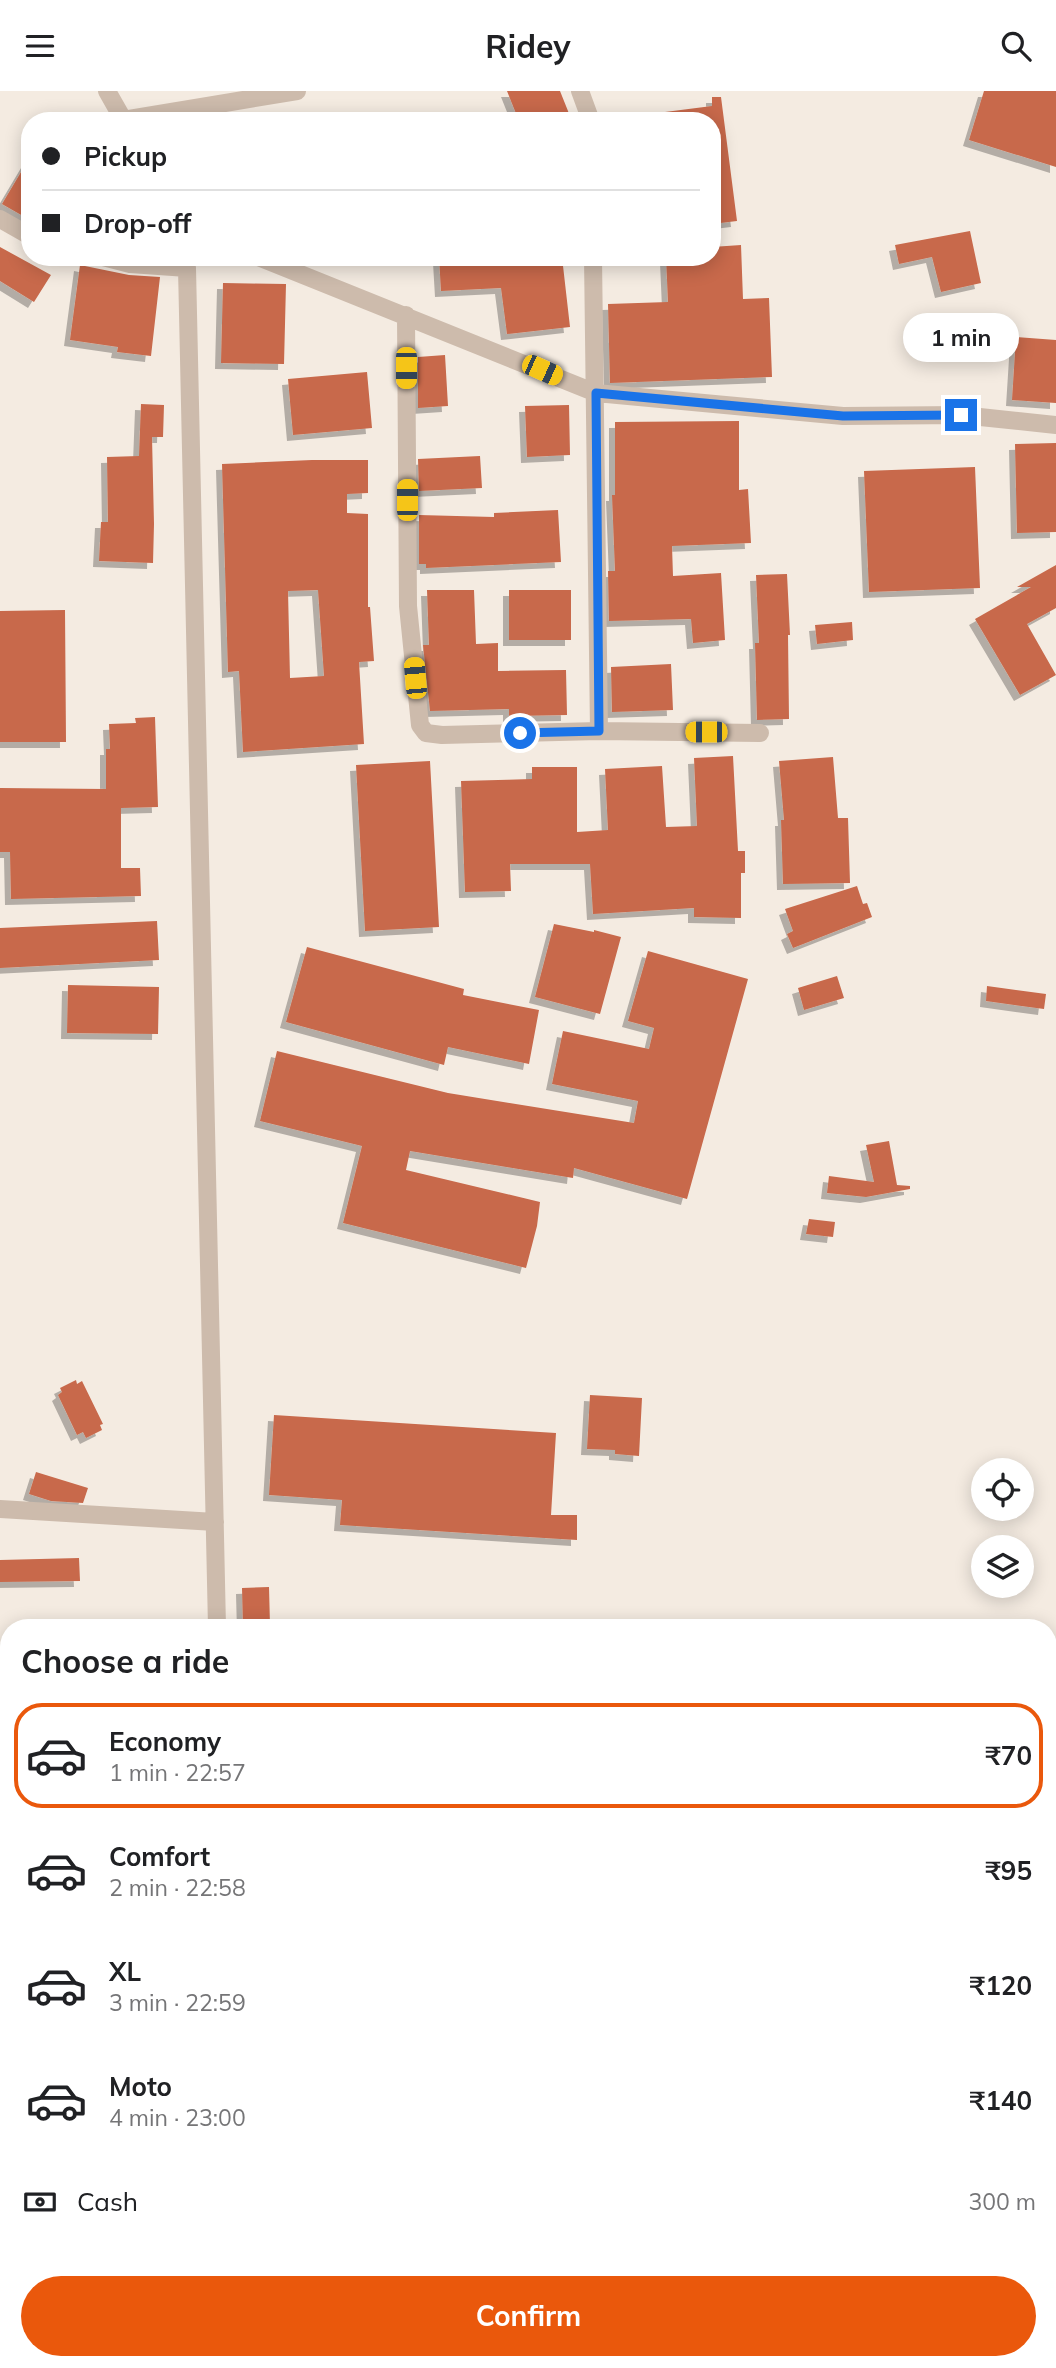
<!DOCTYPE html>
<html lang="en">
<head>
<meta charset="utf-8">
<style>
	body { margin:0; font-family:Mulish,sans-serif; background:#f6f6f6; color:#202124; height:100vh; display:flex; flex-direction:column; font-size:26px; white-space:nowrap }
	* { box-sizing:border-box; margin:0 }
	p { font-size:23px; color:#757577 }
	.icon { flex:none; width:38px; height:38px; fill:none; stroke:currentColor; stroke-width:2; stroke-linecap:round; stroke-linejoin:round }
	.map { position:relative; flex:1; overflow:hidden }
	.side { position:absolute; left:0px; top:1528px; width:1057px; height:751px; display:flex; flex-direction:column; background:#fff; border-radius:28px 28px 0 0; box-shadow:0 4px 18px #0003 }
	.side>* { flex:none }
	.guide { position:absolute; left:21px; top:21px; width:700px; height:154px; border-radius:28px; box-shadow:0 4px 18px #0003; display:grid; align-content:center; height:154px; padding:0 21px; background:#fff }
	.controls { position:absolute; left:971px; top:1367px; display:grid; gap:14px }
	.controls a { display:grid; place-items:center; width:63px; height:63px; border-radius:50%; background:#fff; box-shadow:0 4px 18px #0003; font-size:35px }
	.end { position:absolute; width:32px; height:32px; margin:-16px; border:9px solid #1a73e8; background:#fff; box-shadow:0 0 0 4px #fff }
	.from { border-radius:50% }
	.bubble { position:absolute; height:49px; border-radius:24px; background:#fff; box-shadow:0 4px 18px #0003; font-size:23px; font-weight:700; line-height:49px; text-align:center }
	.car { position:absolute; width:21px; height:42px; margin:-21px -10px; border-radius:9px; box-shadow:0 0 5px 2px #0007; background:linear-gradient(#f5c518 24%,#345 0 40%,#f5c518 0 76%,#345 0 86%,#f5c518 0) }
	.guide b { display:flex; align-items:center; gap:24px; height:66px; font-size:26px }
	.guide b+b { border-top:2px solid #e0e0e0 }
	.guide i { width:18px; height:18px; background:#202124 }
	ul { padding:0; list-style:none }
	li { display:flex; align-items:center; gap:21px; height:105px; margin:0 14px 10px; padding:0 7px; border:4px solid transparent; border-radius:28px }
	li div { flex:1 }
	li b { display:block; font-size:26px }
	li em { font-style:normal; font-weight:700 }
	li.on { border-color:#ea580c }
	li>.icon { width:63px; height:63px; stroke-width:1.5 }
	h2 { padding:0 21px; font-size:32px; line-height:84px }
	.pay { display:flex; align-items:center; gap:18px; height:77px; padding:0 21px; font-size:26px }
	.pay p { margin-inline-start:auto }
	.primary-button { display:flex; gap:14px; margin-top:auto; padding:14px 21px }
	.primary-button a { flex:1; height:80px; border-radius:42px; background:#ea580c; color:#fff; font-size:28px; font-weight:700; line-height:80px; text-align:center }
	header { display:flex; justify-content:space-between; align-items:center; height:91px; padding:0 21px; background:#fff; font-size:32px; font-weight:700 }
	.map>svg:first-child { display:block }
	.building { fill:#c8694b; fill-rule:evenodd; filter:url(#shadow) }
	.lines { fill:none; stroke-linecap:round; stroke-linejoin:round }
	.minor { stroke:#cdbbac; stroke-width:18 }
	.route { stroke:#1a73e8; stroke-width:9 }
</style>
</head>
<body>
<header><svg class="icon" aria-label="menu" viewBox="0 0 24 24"><path d="M4 6h16M4 12h16M4 18h16"/></svg>Ridey<svg class="icon" aria-label="search" viewBox="0 0 24 24"><circle cx="10" cy="10" r="6"/><path d="M15 15l6 6"/></svg></header>
<div class="map">
<svg width="1056" height="2277" viewBox="0 0 1056 2277">
	<defs>
		<filter id="shadow"><feDropShadow dx="-6" dy="6" stdDeviation="0" flood-color="#0004"/></filter>
	</defs>
	<rect width="100%" height="100%" fill="#f4ebe1"/>
	<path class="building" d="M507 0H560L572 30H519Z
		M984 0H1056V76L969 49Z
		M712 6H721L737 130 712 133V30H665V21L712 15Z
		M30 66V129L2 113Z
		M970 140 981 192 941 201 932 166 899 173 895 154Z
		M741 154 743 208 769 207 772 286 610 292 608 213 668 211 666 166H712V156Z
		M0 156 51 184 34 211 0 190Z
		M439 166H562L570 236 507 243 501 197 441 200Z
		M80 174 129 184 160 186 151 265 117 261 118 256 70 249Z
		M223 192 286 193 284 273 221 272Z
		M1016 246 1056 249V312L1012 309Z
		M445 264 448 315 418 317V266Z
		M367 281 372 337 293 344 288 288Z
		M141 313 164 314 163 346H152L154 433 153 472 99 470 101 431H108L107 366 139 365Z
		M569 314 570 364 527 366 525 315Z
		M739 330V399L748 398 751 452 672 455 673 485 721 482 725 549 693 552 691 528 609 530 608 480H615L612 404H615V331Z
		M1056 352V441L1017 442 1015 353Z
		M480 365 482 397 419 400 418 368Z
		M312 369H368V402L347 403V422L368 423V516H370L374 570 359 571 364 653 243 661 239 580 228 581 222 373ZM318 499 324 585 290 587 288 500Z
		M975 376 980 497 869 501 864 380Z
		M558 419 561 471 426 477V473H419V424L494 426V422Z
		M1056 474V517L1027 533 1056 584 1020 604 975 528 1031 496H1017Z
		M787 483 790 544H788L789 628 757 629 755 552H759L756 484Z
		M427 499H474L476 553 498 552V580L566 579 567 624 509 625V618L430 620 423 554H429Z
		M509 499H571V549H509Z
		M65 519 66 651H0V520Z
		M852 531 853 549 817 553 815 534Z
		M671 573 673 619 612 621 611 576Z
		M155 626 158 716 121 717V777H140L141 805 11 808 10 761H0V697L106 698V658H110L109 633 136 632 135 627Z
		M733 665 738 760H745V782H741V827L694 826V817L593 823 590 773H510L511 800 465 801 461 690 532 688V676H577V741L608 739 605 678 662 675 666 736 697 735 694 667Z
		M833 666 838 727H848L850 792 783 793 781 729H784L779 670Z
		M430 670 439 836 365 840 356 674Z
		M857 795 863 813 867 812 872 826 793 857 787 843 793 840 785 818Z
		M157 830 159 869 0 877V837Z
		M554 833 594 841V839L621 846 600 923 535 906Z
		M307 856 464 898 463 904 539 919 529 973 448 956 444 974 286 931Z
		M648 860 748 888 687 1108 574 1077 573 1087 410 1060 406 1079 540 1111 537 1135 526 1177 343 1132 362 1055 260 1030 277 960 448 1002 634 1032 638 1010 552 993 563 940 649 958 654 937 628 930Z
		M837 885 844 907 804 919 798 897Z
		M68 894 159 896 158 943 67 942Z
		M987 895 1046 903 1044 918 986 910Z
		M889 1050 897 1094 910 1095V1098L866 1106 827 1102 829 1085 874 1091 866 1054Z
		M809 1128 835 1131 833 1146 806 1143Z
		M76 1289 77 1293 82 1290 103 1333 100 1334 102 1339 86 1347 83 1341 77 1344 58 1304 62 1301 60 1297Z
		M590 1304 642 1307 639 1365 615 1363V1359L587 1358Z
		M274 1324 556 1342 551 1424H577V1449L340 1434 342 1409 269 1404Z
		M36 1381 88 1397 83 1412 51 1410 29 1403Z
		M79 1467 80 1490 0 1491V1469Z
		M269 1496 270 1534 243 1535 242 1497Z"/>
	<g class="lines">
		<path class="minor" d="M107 0 124 30
			M580 0 591 30
			M123 29 297 0
			M0 128 30 145
			M103 166 130 173 187 177
			M183 166 187 177 217 1536
			M258 166 596 302 843 325 961 324 1056 334
			M593 166 599 640
			M406 224 408 515 420 634 426 642 442 644 599 640 760 642
			M0 1418 215 1431
			M234 2270V2277"/>
	</g>
	<g class="lines">
		<path class="route" d="M520 642 599 640 596 302 843 325 961 324"/>
	</g>
</svg>
<div class="controls">
<a><svg class="icon" aria-label="locate" viewBox="0 0 24 24"><circle cx="12" cy="12" r="6"/><path d="M12 2v4M12 18v4M2 12h4M18 12h4"/></svg></a>
<a><svg class="icon" aria-label="layers" viewBox="0 0 24 24"><path d="M12 4l9 5-9 5-9-5zM3 14l9 5 9-5"/></svg></a>
</div>
<i class="end from" style="left:520px;top:642px"></i>
<i class="end" style="left:961px;top:324px"></i>
<div class="bubble" style="left:903px;top:222px;width:116px">1 min</div>
<i class="car" style="left:406px;top:277px;rotate:180deg"></i>
<i class="car" style="left:542px;top:279px;rotate:114deg"></i>
<i class="car" style="left:407px;top:409px;rotate:0deg"></i>
<i class="car" style="left:415px;top:587px;rotate:355deg"></i>
<i class="car" style="left:706px;top:641px;rotate:270deg"></i>
<div class="guide">
<b><i class="from"></i>Pickup</b>
<b><i></i>Drop-off</b>
</div>
<section class="side">
<h2>Choose a ride</h2>
<ul>
<li class="on"><svg class="icon" aria-label="car" viewBox="0 0 24 24"><path d="M5 17H2v-5l4-1 3-4h7l3 4 3 1v5h-3M9 17h6M6 11h13"/><circle cx="7" cy="17" r="2"/><circle cx="17" cy="17" r="2"/></svg><div><b>Economy</b><p>1 min · 22:57</p></div><em>₹70</em></li>
<li><svg class="icon" aria-label="car" viewBox="0 0 24 24"><path d="M5 17H2v-5l4-1 3-4h7l3 4 3 1v5h-3M9 17h6M6 11h13"/><circle cx="7" cy="17" r="2"/><circle cx="17" cy="17" r="2"/></svg><div><b>Comfort</b><p>2 min · 22:58</p></div><em>₹95</em></li>
<li><svg class="icon" aria-label="car" viewBox="0 0 24 24"><path d="M5 17H2v-5l4-1 3-4h7l3 4 3 1v5h-3M9 17h6M6 11h13"/><circle cx="7" cy="17" r="2"/><circle cx="17" cy="17" r="2"/></svg><div><b>XL</b><p>3 min · 22:59</p></div><em>₹120</em></li>
<li><svg class="icon" aria-label="car" viewBox="0 0 24 24"><path d="M5 17H2v-5l4-1 3-4h7l3 4 3 1v5h-3M9 17h6M6 11h13"/><circle cx="7" cy="17" r="2"/><circle cx="17" cy="17" r="2"/></svg><div><b>Moto</b><p>4 min · 23:00</p></div><em>₹140</em></li>
</ul>
<div class="pay"><svg class="icon" aria-label="cash" viewBox="0 0 24 24"><path d="M3 7h18v10H3z"/><circle cx="12" cy="12" r="2"/></svg>Cash<p>300 m</p></div>
<div class="primary-button"><a>Confirm</a></div>
</section>
</div>
</body>
</html>
